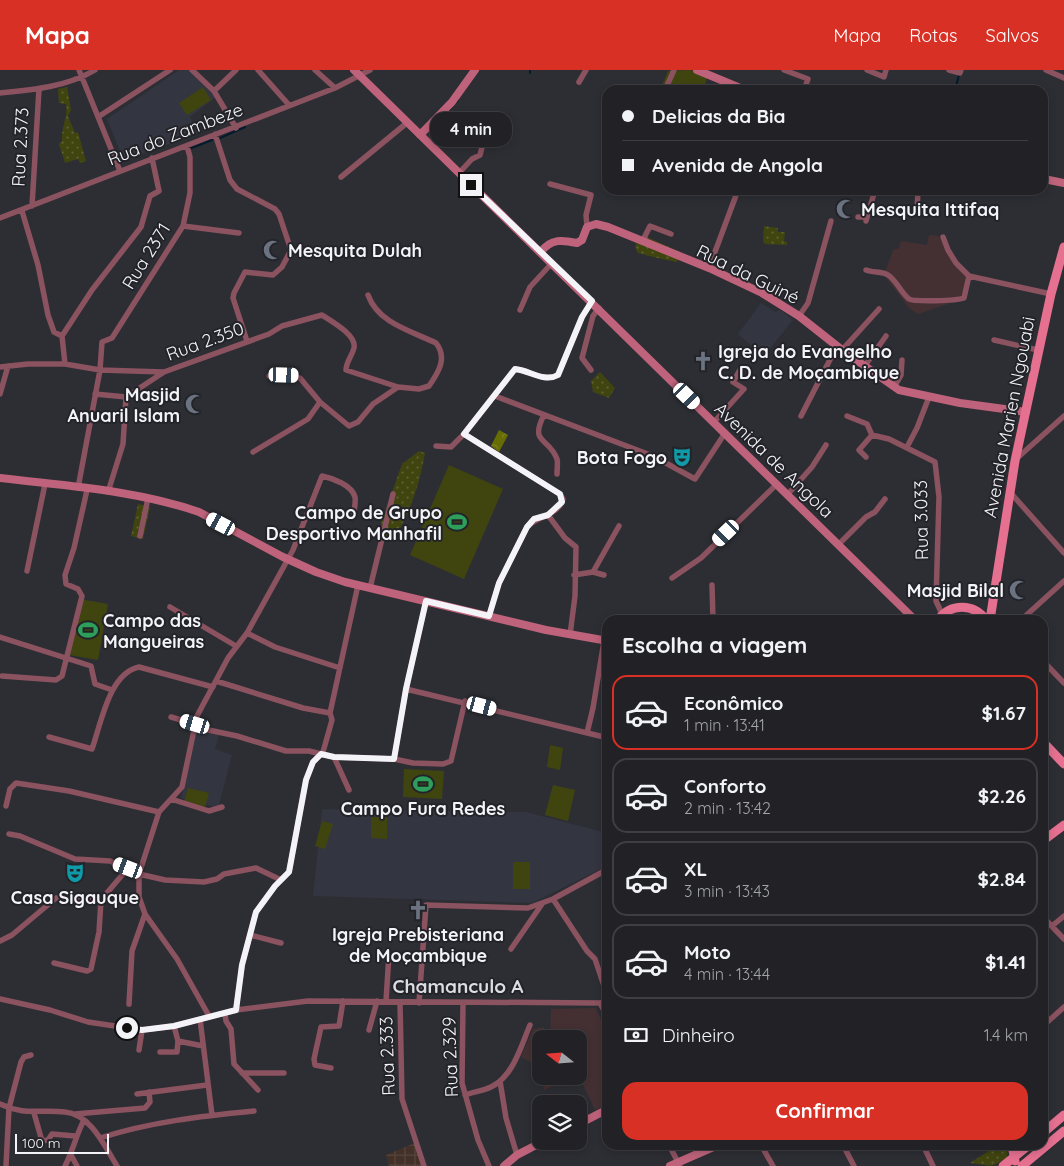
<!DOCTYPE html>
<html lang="pt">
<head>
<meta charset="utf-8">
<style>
	body { margin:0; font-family:Quicksand,sans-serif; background:#2e2f32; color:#f1f3f6; height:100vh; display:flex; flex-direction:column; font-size:19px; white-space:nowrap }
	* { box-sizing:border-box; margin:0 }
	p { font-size:16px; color:#a2a4a7 }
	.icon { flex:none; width:28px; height:28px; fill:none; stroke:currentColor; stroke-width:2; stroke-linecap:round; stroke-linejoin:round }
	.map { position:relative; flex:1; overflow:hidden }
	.side { position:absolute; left:602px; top:545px; width:446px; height:535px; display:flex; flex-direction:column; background:#222226; border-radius:15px; box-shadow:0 2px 8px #0003,0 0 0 1px #3f3f43 }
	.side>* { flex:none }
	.hud { position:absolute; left:602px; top:15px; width:446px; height:110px; border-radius:15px; box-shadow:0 2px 8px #0003,0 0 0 1px #3f3f43; display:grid; align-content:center; height:110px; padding:0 20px; background:#222226 }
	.needle { width:32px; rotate:287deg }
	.fabs { position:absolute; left:532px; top:960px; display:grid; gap:10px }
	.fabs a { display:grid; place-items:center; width:55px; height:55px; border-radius:10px; background:#222226; box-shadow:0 2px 8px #0003,0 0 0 1px #3f3f43; font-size:25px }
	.scale { position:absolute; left:15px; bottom:12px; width:94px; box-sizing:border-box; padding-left:5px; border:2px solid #f4f4f8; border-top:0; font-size:14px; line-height:18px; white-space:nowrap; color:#f4f4f8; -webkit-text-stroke:4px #232429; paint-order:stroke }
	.end { position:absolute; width:22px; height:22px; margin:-11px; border:6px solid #f4f4f8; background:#111; box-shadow:0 0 0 2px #111 }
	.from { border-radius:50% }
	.bubble { position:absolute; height:35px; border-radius:15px; background:#222226; box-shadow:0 2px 8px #0003,0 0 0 1px #3f3f43; font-size:16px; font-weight:700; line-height:35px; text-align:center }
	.car { position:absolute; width:15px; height:30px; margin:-15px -8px; border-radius:6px; box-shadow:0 0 4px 1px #0007; background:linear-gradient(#fff 24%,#345 0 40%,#fff 0 76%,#345 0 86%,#fff 0) }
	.hud b { display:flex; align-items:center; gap:18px; height:48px; font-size:19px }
	.hud b+b { border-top:1px solid #3f3f43 }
	.hud i { width:12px; height:12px; background:#f1f3f6 }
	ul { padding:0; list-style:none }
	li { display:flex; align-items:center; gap:15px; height:75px; margin:0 10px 8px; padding:0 10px; border:2px solid #3f3f43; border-radius:15px }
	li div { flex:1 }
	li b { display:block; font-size:19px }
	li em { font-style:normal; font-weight:700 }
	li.active { border-color:#d93025 }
	li>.icon { width:45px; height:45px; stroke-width:1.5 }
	h2 { padding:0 20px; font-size:22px; line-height:60px }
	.pay { display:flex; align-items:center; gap:12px; height:55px; padding:0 20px; font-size:19px }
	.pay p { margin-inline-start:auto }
	.action { display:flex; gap:10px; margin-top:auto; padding:10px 20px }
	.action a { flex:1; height:58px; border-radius:15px; background:#d93025; color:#fff; font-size:20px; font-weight:700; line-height:58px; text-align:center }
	header { display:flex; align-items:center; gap:30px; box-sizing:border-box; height:70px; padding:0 25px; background:#d93025; color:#fff }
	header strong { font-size:24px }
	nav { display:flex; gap:28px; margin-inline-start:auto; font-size:18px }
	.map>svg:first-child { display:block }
	.commercial { fill:#443032 }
	.industrial { fill:url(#industrial-grid) }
	.built { fill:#333540 }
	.grass { fill:url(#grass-dots) }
	.forest { fill:url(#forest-crowns) }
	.pitch { fill:#404510 }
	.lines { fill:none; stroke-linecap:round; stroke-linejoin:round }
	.stream { stroke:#031b2c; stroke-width:2 }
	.street { stroke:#8b5260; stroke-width:5.5 }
	.secondary { stroke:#be637b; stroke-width:8 }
	.primary { stroke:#e57090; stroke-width:9 }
	.route { stroke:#f4f4f8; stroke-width:6 }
	.labels { text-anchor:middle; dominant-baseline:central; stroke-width:4; stroke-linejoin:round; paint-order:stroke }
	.street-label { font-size:18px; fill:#f4f4f8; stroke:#232429 }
	.poi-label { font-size:18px; font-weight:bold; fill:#f4f4f8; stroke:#232429; text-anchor:start }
	.neighbourhood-label { font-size:19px; font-weight:bold; fill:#dcdde4; stroke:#232429 }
</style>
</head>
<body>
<header>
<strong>Mapa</strong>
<nav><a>Mapa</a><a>Rotas</a><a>Salvos</a></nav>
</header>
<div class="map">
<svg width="1064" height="1096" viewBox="0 0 1064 1096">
	<defs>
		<pattern id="industrial-grid" width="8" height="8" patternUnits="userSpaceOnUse" patternTransform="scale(1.25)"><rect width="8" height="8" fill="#433128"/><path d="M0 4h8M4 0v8" fill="none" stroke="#56453d"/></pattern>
		<pattern id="grass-dots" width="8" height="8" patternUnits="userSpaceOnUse" patternTransform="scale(1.25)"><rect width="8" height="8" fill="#404510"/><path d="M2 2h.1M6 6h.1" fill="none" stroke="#5c6034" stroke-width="1.8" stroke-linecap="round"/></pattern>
		<pattern id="forest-crowns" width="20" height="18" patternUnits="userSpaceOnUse" patternTransform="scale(1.25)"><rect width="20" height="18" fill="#676d03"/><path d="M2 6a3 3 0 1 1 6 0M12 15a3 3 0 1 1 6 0" fill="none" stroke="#7d8228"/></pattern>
	</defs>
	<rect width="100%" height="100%" fill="#2d2e33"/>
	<path class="commercial" d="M929 165 938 166 968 204 962 229 918 244 909 238 884 205 893 180 899 178 901 171 927 175Z
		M596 938 607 963 608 1034 595 1040 579 1006V969H550L551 939Z
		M544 957V969H541V1004L540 997 521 987 533 959Z
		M542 1006H578L544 1020Z"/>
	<path class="industrial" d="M415 1073 423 1096H389L386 1085Z"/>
	<path class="built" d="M179 0H190L217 26 190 47 198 63 124 91 107 49Z
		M761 233 775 242 780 240 793 250 764 286 738 264Z
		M197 659 219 665 215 679 232 685 219 735 215 737 181 728Z
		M322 739 526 742 607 763V796L532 833 313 826Z"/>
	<path class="grass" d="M67 17 71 40 68 46 75 63 78 62 86 91 80 93 78 89 65 93 59 74 62 71C61 58 68 47 66 34L59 33 58 19Z
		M764 156 778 158V162H785L784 171 787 172V175L765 174 763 171Z
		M645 166 680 182 677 192C661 189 653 187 638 183L635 177 638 168Z
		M600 302 615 318 609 328 593 322 591 311Z
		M419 381 425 383C420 413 409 448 391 472L381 469V453L402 394Z
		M138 434 150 437 143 469 131 466Z
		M998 1075 1008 1076 1007 1088 992 1096 970 1093Z"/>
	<path class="forest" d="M499 360 508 365 499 382 491 376Z"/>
	<path class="pitch" d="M690 0 707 7 704 20H660L668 1Z
		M203 17 211 30 187 45 179 33Z
		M449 395 503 419 464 509 410 485Z
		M79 529 108 534 98 590 69 585Z
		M550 675 563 678 560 700 547 697Z
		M404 699 444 701 442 729 403 727Z
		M553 715 575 720 568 751 545 745Z
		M188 718 209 723 205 737 184 732Z
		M371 747H387V769L371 768Z
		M322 751 333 754 325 779 315 776Z
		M513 792H530V819H513Z"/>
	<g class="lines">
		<path class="stream" d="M530 3V0
			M955 20 959 5
			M440 50 458 30
			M220 68 245 57
			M189 79 212 70"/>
		<path class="street" d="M79 0 120 101
			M192 0 214 21 236 58
			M258 0 289 35
			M315 0 335 18
			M784 0 808 9 804 20
			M867 0 884 7 886 0
			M949 0 960 3 961 0
			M1046 0 1064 8
			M579 12 586 0
			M665 20 674 0
			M214 21 236 0
			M0 23C32 20 67 17 95 0
			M98 47 170 0
			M215 64 230 110 237 119 275 139 279 144 291 180 282 197 273 205 245 202 234 223 233 228 247 271
			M459 103 472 89 480 85 484 69 480 62
			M341 107 408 52
			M550 114 591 125 586 145 587 157
			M32 136 39 19
			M22 141 38 195 48 245 54 262 62 266
			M917 142 918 120
			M858 147H866
			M0 148 335 18 370 0
			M866 151 875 120
			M183 156 239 163
			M943 167 948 180 956 193 969 206 1051 224
			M642 172 650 156 671 164
			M709 198 738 120
			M866 200C873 203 882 201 888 205 897 211 901 223 909 229 914 232 956 231 964 228L969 206
			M520 240 530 217 552 193
			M799 246 808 233 831 151
			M62 266 92 220 141 157 150 126 159 121 152 88
			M62 266 65 294
			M994 270 1038 280
			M842 280 879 239
			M0 297 28 294H65L100 300 164 302 269 264 282 256 322 245C331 251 357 265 354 278 352 286 346 292 346 300L398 317
			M864 297 886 266
			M591 300 582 288 593 246 599 238
			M269 306 300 308 320 332 349 356 358 352 373 334 398 317 419 319 429 316C438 303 448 288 436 273 411 261 378 253 368 225
			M894 317 901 305 902 290
			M0 324 8 296
			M95 324 126 327
			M495 326 653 386 695 409 725 363
			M126 327 164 302
			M544 345C529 374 549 367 557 389 558 393 557 399 557 404
			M801 346 837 276
			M847 346 867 354 872 365
			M714 352 744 319 733 312 741 298
			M436 376 451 377 464 364
			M907 377 917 358 929 327
			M253 382 308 349 320 332
			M866 387 859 380 872 365 889 369 935 392 939 427 936 531 942 544
			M1015 390 1064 346
			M78 418 100 300 102 272 112 268 183 156 190 123V87L187 76
			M1009 421 1064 483
			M108 422 123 374 126 327
			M788 424 812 397 826 375
			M548 445 565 468 576 477 575 526 570 565
			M140 466 148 428
			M839 474 866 447 875 442 885 429
			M27 501 45 414
			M593 502 619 456
			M574 505 593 502 604 505
			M672 508 701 488 777 414
			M712 515 713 550
			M370 518 393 424
			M170 537 236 576
			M489 546 499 513 527 457C537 446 559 445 563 429L560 424 464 364 515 299C529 300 544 313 558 305L582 247 592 231
			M1021 550 1064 511
			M247 563 275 577 340 598
			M0 567 91 596 95 614 112 620
			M1044 592 1064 613
			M2 606 56 610 62 606 82 526 78 519 66 514 65 505 74 478 87 420
			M216 611 303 638 330 643
			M406 619 608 668
			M171 647 195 654
			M194 657 237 666 286 681H309L334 687 394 689 413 693 443 694 451 691 465 631
			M587 663 593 638 604 571
			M49 667 92 679C101 654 109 603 139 597L213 617
			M334 687 349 720
			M394 689 406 619 426 531
			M171 729 209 741 222 737
			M6 736 10 719 16 713 69 721 159 742
			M9 764 20 766 75 789 110 791 139 804 165 810 204 812 217 809 224 804 256 798 281 810
			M553 829 587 881 595 889 606 922
			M101 830 128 798
			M1044 848 1064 869
			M1052 856 1064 846
			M250 865 281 873
			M0 871 12 865 56 828 101 830
			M511 879 542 834
			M54 893 87 901 91 899 99 862 101 830
			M0 929 50 940 88 952 142 960 174 956 236 940 308 931 600 933
			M386 931 389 884
			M400 932 402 1029 424 1096
			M419 933 426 835 528 838 553 829 608 799
			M463 933 462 1013 478 1070 489 1096
			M600 933 608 948
			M129 934 132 881 145 844
			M236 940 242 895 256 842 275 816 289 802 306 710 313 692 323 682 332 650 330 643 358 515
			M225 944 226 951 231 959 234 994 258 1020
			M209 946 177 889 145 844 139 827V804L159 742 182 717 197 646 228 588 247 563 293 480 322 406C332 408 352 415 355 427 356 432 354 439 354 444
			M200 949 212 1045
			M1044 955 1064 937
			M369 960 377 931
			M178 971 203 976
			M139 980 142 960
			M160 982H177L178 971 174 956
			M331 998 315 995 314 989 321 957 339 956 343 931
			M242 1003H284
			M500 1011 506 1048 517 1085
			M137 1024 207 1015
			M465 1025C473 1022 483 1021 491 1017 513 1007 521 976 530 955
			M0 1034C25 1046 40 1039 65 1042 91 1044 105 1077 117 1096
			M34 1043 42 1071 48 1070 52 1064 75 1066
			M75 1044 145 1038 150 1032 149 1022
			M100 1068C150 1052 202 1046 254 1041
			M669 1075 680 1096
			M761 1075 773 1096
			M843 1075 854 1096
			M923 1075 933 1096
			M71 1085 77 1096
			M6 1096 9 1038 21 992 24 987 31 985
			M65 1096C73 1081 76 1065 84 1050"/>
		<path class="secondary" d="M354 0 915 550
			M697 0 745 20
			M420 65 452 32 475 0
			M1044 109 1064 113
			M541 182C551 168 563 170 577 173L582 170 587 157 596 154 608 157 709 198 762 223 799 246 842 280 899 320 960 333 1026 342
			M0 408C66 416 136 420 199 442L283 487 316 502 345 512 546 560 608 571
			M579 1054 608 1039
			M504 1096 517 1085 544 1071
			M670 1096 718 1075"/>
		<path class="primary" d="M938 550C950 533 974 533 986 550
			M990 550 1015 391 1051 224 1064 177
			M1044 673 1064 694
			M1044 770 1064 755
			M1044 1062 1064 1045
			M1012 1075 1015 1091
			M1003 1096 1029 1075
			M1022 1096 1064 1061"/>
	</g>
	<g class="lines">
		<path class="route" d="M127 958 142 960 174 956 236 940 242 895 256 842 275 816 289 802 306 710 313 692 321 684 334 687 394 689 406 619 426 531 489 546 499 513 527 457 534 449 548 445 562 432 560 424 464 364 515 299C529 300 544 313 558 305L582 247 592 231 471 115"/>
	</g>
	<defs>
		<symbol id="mosque-bare" viewBox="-9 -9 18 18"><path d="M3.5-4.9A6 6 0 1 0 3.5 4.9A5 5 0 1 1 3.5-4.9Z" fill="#6b7280" stroke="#232429" stroke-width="2.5" paint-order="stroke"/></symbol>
		<symbol id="church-bare" viewBox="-9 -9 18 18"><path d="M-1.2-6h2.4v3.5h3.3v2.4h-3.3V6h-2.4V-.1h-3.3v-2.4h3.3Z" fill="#6b7280" stroke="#232429" stroke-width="2.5" paint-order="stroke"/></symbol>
		<symbol id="theatre-bare" viewBox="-9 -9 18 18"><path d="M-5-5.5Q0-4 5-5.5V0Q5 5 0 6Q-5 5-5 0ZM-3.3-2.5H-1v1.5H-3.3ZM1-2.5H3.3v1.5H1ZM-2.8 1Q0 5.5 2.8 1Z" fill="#0f9aa8" stroke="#232429" stroke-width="2.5" paint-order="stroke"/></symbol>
		<symbol id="stadium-bare" viewBox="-9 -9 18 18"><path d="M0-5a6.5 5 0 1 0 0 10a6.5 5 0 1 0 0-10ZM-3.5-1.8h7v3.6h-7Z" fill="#2e9e5b" stroke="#232429" stroke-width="2.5" paint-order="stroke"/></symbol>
	</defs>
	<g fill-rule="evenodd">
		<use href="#mosque-bare" x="832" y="125" width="28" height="28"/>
		<use href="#mosque-bare" x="259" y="166" width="28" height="28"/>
		<use href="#church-bare" x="689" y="277" width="28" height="28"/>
		<use href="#mosque-bare" x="181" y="320" width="28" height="28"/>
		<use href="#theatre-bare" x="668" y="373" width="28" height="28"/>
		<use href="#stadium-bare" x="443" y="438" width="28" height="28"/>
		<use href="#mosque-bare" x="1005" y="506" width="28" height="28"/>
		<use href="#stadium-bare" x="74" y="546" width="28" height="28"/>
		<use href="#stadium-bare" x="409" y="700" width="28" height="28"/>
		<use href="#theatre-bare" x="61" y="789" width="28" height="28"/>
		<use href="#church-bare" x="404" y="826" width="28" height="28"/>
	</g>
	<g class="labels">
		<g class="street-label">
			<text transform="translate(175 64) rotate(-21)">Rua do Zambeze</text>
			<text transform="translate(20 77) rotate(-87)">Rua 2.373</text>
			<text transform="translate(146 186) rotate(-58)">Rua 2371</text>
			<text transform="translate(748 204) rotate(26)">Rua da Guiné</text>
			<text transform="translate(205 271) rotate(-20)">Rua 2.350</text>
			<text transform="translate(1009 347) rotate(-79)">Avenida Marien Ngouabi</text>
			<text transform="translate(774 390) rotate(44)">Avenida de Angola</text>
			<text transform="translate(921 450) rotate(-91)">Rua 3.033</text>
			<text transform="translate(387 986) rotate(-92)">Rua 2.333</text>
			<text transform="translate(450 987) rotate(-92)">Rua 2.329</text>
		</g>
		<g class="poi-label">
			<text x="861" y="139">Mesquita Ittifaq</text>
			<text x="288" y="180">Mesquita Dulah</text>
			<text x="718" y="281">Igreja do Evangelho<tspan x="718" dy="21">C. D. de Moçambique</tspan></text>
			<text x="180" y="324" text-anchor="end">Masjid<tspan x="180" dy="21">Anuaril Islam</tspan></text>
			<text x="667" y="387" text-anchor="end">Bota Fogo</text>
			<text x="442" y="442" text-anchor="end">Campo de Grupo<tspan x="442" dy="21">Desportivo Manhafil</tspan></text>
			<text x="1004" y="520" text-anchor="end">Masjid Bilal</text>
			<text x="103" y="550">Campo das<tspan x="103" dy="21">Mangueiras</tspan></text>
			<text x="423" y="738" text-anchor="middle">Campo Fura Redes</text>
			<text x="75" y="827" text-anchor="middle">Casa Sigauque</text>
			<text x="418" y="864" text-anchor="middle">Igreja Prebisteriana<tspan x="418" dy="21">de Moçambique</tspan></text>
		</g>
		<g class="neighbourhood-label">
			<text x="458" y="916">Chamanculo A</text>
		</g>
	</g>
</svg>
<div class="fabs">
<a><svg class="needle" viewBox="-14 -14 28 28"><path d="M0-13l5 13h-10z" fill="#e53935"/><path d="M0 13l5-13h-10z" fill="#a2a4a7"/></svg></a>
<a><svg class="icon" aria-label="layers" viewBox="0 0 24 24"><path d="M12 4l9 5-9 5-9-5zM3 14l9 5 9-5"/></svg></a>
</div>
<div class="scale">100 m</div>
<i class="end from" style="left:127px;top:958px"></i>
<i class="end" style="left:471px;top:115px"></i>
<div class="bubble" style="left:430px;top:42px;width:82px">4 min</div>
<i class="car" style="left:284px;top:305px;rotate:92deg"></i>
<i class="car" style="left:687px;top:326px;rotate:134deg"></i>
<i class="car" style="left:221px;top:454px;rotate:298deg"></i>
<i class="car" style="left:726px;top:463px;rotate:226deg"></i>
<i class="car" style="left:482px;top:636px;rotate:105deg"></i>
<i class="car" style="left:195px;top:654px;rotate:287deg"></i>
<i class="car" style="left:128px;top:798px;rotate:291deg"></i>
<div class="hud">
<b><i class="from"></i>Delicias da Bia</b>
<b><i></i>Avenida de Angola</b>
</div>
<section class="side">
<h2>Escolha a viagem</h2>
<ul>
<li class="active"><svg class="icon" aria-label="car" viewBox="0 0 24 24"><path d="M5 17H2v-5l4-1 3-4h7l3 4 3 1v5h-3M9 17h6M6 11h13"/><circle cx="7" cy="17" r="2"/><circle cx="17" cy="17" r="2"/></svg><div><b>Econômico</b><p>1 min · 13:41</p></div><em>$1.67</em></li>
<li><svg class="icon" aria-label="car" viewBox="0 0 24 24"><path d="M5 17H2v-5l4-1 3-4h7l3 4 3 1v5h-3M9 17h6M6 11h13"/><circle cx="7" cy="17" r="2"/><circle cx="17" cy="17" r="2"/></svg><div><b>Conforto</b><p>2 min · 13:42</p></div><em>$2.26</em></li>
<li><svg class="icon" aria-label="car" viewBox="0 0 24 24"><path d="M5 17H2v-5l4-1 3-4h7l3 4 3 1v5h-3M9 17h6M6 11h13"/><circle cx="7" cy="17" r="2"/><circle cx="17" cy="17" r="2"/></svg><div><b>XL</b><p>3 min · 13:43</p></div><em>$2.84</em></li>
<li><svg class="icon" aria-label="car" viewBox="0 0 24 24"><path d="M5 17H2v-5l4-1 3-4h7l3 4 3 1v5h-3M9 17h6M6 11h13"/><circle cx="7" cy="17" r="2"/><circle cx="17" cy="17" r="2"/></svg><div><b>Moto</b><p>4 min · 13:44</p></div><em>$1.41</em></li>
</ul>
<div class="pay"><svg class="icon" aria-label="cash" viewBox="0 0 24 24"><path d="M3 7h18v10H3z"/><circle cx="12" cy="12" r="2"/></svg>Dinheiro<p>1.4 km</p></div>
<div class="action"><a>Confirmar</a></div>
</section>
</div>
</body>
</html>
